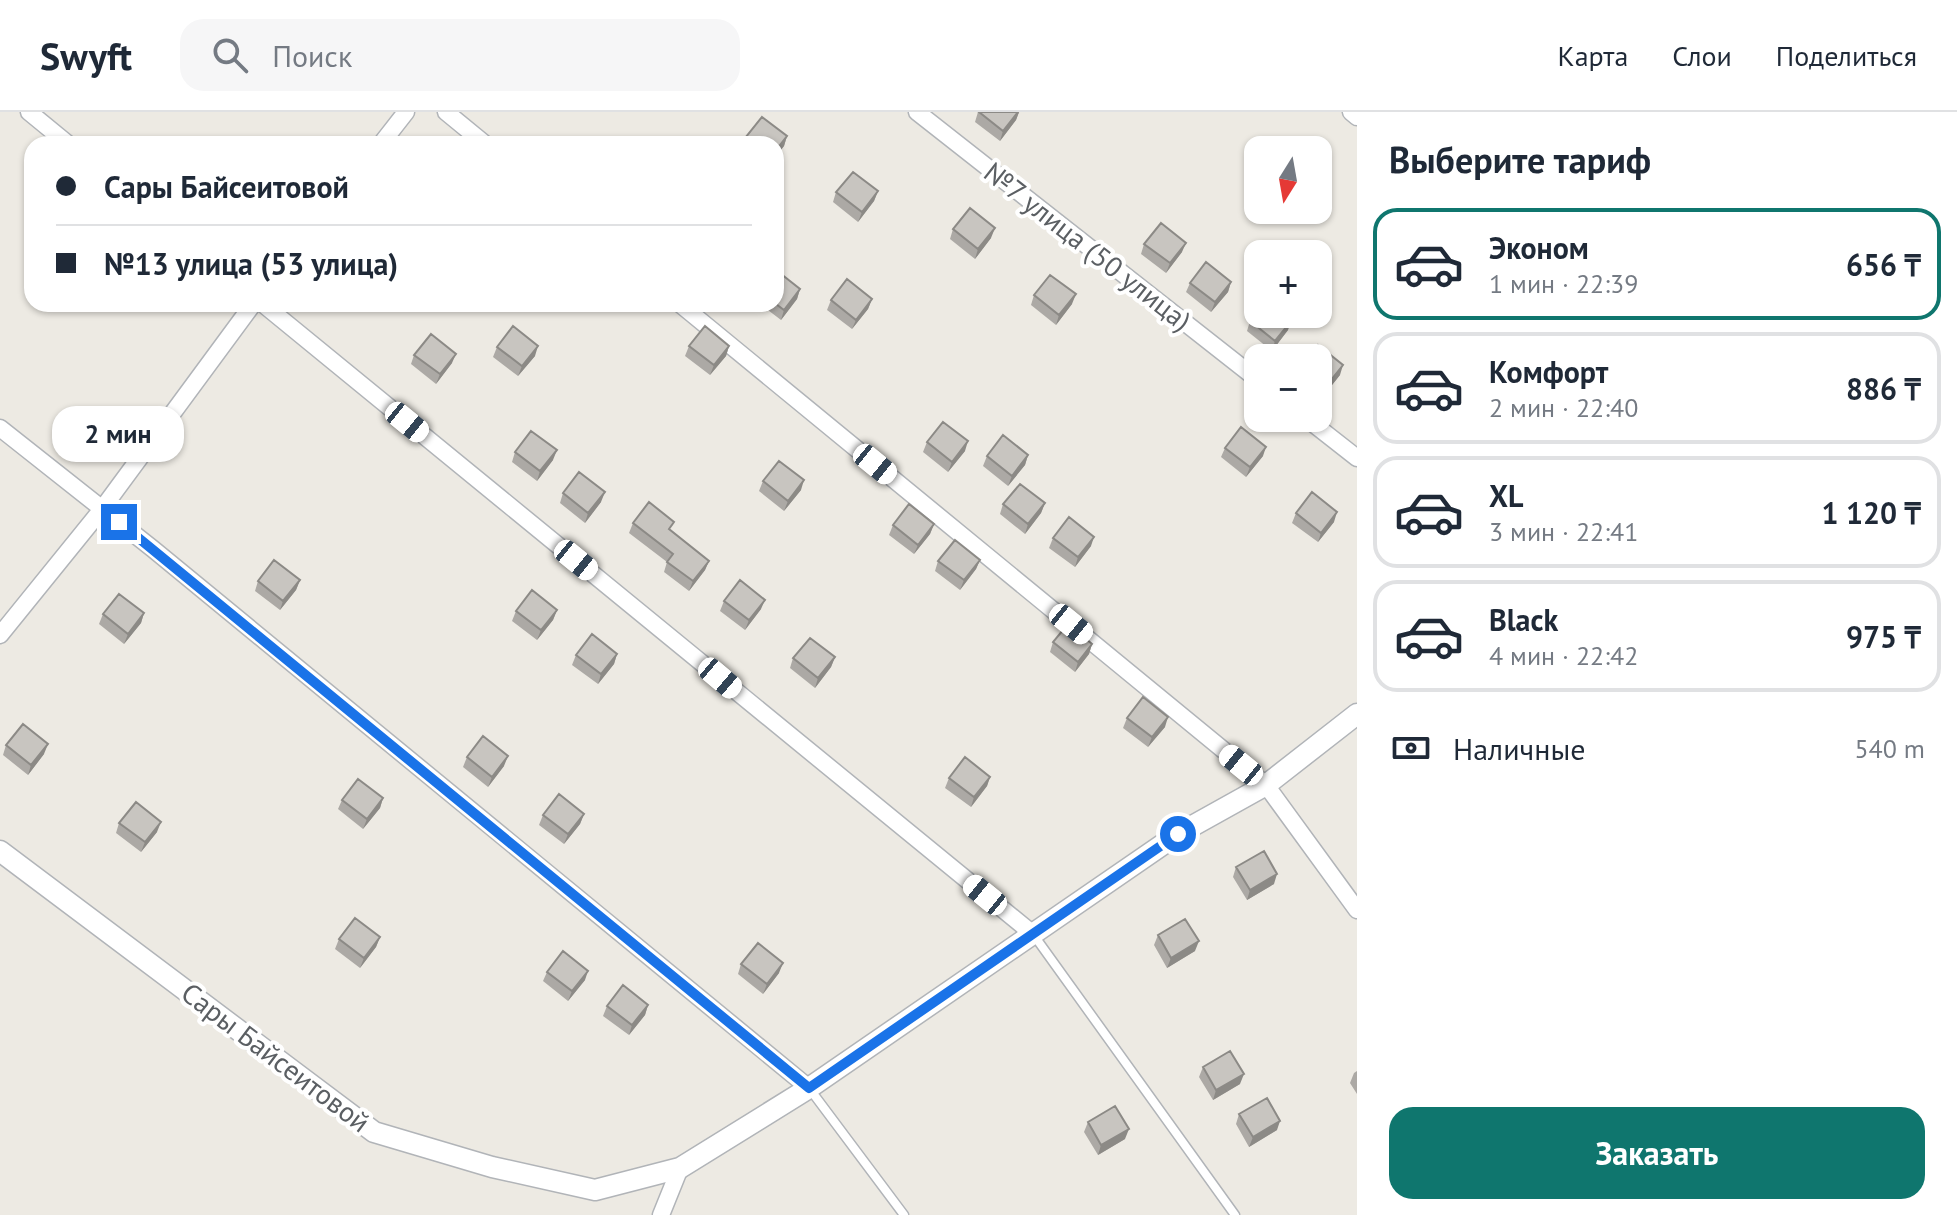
<!DOCTYPE html>
<html lang="ru">
<head>
<meta charset="utf-8">
<style>
	body { margin:0; font-family:"PT Sans",sans-serif; background:#f6f6f7; color:#1f2937; height:100vh; display:flex; flex-direction:column; font-size:30px; white-space:nowrap }
	* { box-sizing:border-box; margin:0 }
	p { font-size:26px; color:#747a83 }
	.icon { flex:none; width:44px; height:44px; fill:none; stroke:currentColor; stroke-width:2; stroke-linecap:round; stroke-linejoin:round }
	.map { position:relative; flex:1; overflow:hidden }
	.details { display:flex; flex-direction:column; background:#fff; width:600px }
	.details>* { flex:none }
	.top-card { position:absolute; left:24px; top:24px; width:760px; height:176px; border-radius:24px; box-shadow:0 2px 6px #0004; display:grid; align-content:center; height:176px; padding:0 32px; background:#fff }
	.needle { width:52px; rotate:191deg }
	.buttons { position:absolute; left:1244px; top:24px; display:grid; gap:16px }
	.buttons a { display:grid; place-items:center; width:88px; height:88px; border-radius:16px; background:#fff; box-shadow:0 2px 6px #0004; font-size:40px }
	.end { position:absolute; width:36px; height:36px; margin:-18px; border:10px solid #1a73e8; background:#fff; box-shadow:0 0 0 4px #fff }
	.from { border-radius:50% }
	.bubble { position:absolute; height:56px; border-radius:24px; background:#fff; box-shadow:0 2px 6px #0004; font-size:26px; font-weight:700; line-height:56px; text-align:center }
	.car { position:absolute; width:24px; height:48px; margin:-24px -12px; border-radius:10px; box-shadow:0 0 6px 2px #0007; background:linear-gradient(#fff 24%,#345 0 40%,#fff 0 76%,#345 0 86%,#fff 0) }
	.top-card b { display:flex; align-items:center; gap:28px; height:76px; font-size:30px }
	.top-card b+b { border-top:2px solid #e0e1e3 }
	.top-card i { width:20px; height:20px; background:#1f2937 }
	ul { padding:0; list-style:none }
	li { display:flex; align-items:center; gap:24px; height:112px; margin:0 16px 12px; padding:0 16px; border:4px solid #e0e1e3; border-radius:24px }
	li div { flex:1 }
	li b { display:block; font-size:30px }
	li em { font-style:normal; font-weight:700 }
	li.on { border-color:#0f766e }
	li>.icon { width:72px; height:72px; stroke-width:1.5 }
	h2 { padding:0 32px; font-size:36px; line-height:96px }
	.pay { display:flex; align-items:center; gap:20px; height:88px; padding:0 32px; font-size:30px }
	.pay p { margin-inline-start:auto }
	.action { display:flex; gap:16px; margin-top:auto; padding:16px 32px }
	.action a { flex:1; height:92px; border-radius:24px; background:#0f766e; color:#fff; font-size:32px; font-weight:700; line-height:92px; text-align:center }
	header { display:flex; align-items:center; gap:48px; box-sizing:border-box; height:112px; padding:0 40px; background:#fff; border-bottom:2px solid #e0e1e3 }
	header strong { font-size:38px }
	nav { display:flex; gap:44px; margin-inline-start:auto; font-size:28px }
	.search { width:560px; height:72px; background:#f6f6f7; display:flex; align-items:center; gap:20px; box-sizing:border-box; padding:0 28px; border-radius:24px; color:#747a83; font-size:30px }
	main { display:flex; flex:1; min-height:0 }
	.map>svg:first-child { display:block }
	.lines { fill:none; stroke-linecap:round; stroke-linejoin:round }
	.service-casing { stroke:#b1b4b8; stroke-width:11 }
	.minor-casing { stroke:#b1b4b8; stroke-width:19 }
	.tertiary-casing { stroke:#b1b4b8; stroke-width:23 }
	.service { stroke:#fff; stroke-width:8 }
	.minor { stroke:#fff; stroke-width:16 }
	.tertiary { stroke:#fff; stroke-width:20 }
	.wall { fill:#aca9a5 }
	.shaded-wall { fill:#8c8a86 }
	.building { fill:#c8c5c0; stroke:#8c8a86; stroke-width:2 }
	.route { stroke:#1a73e8; stroke-width:10 }
	.labels { text-anchor:middle; dominant-baseline:central; stroke-width:8; stroke-linejoin:round; paint-order:stroke }
	.street-label { font-size:28px; fill:#5b5f63; stroke:#fff }
</style>
</head>
<body>
<header>
<strong>Swyft</strong>
<div class="search"><svg class="icon" aria-label="search" viewBox="0 0 24 24"><circle cx="10" cy="10" r="6"/><path d="M15 15l6 6"/></svg>Поиск</div>
<nav><a>Карта</a><a>Слои</a><a>Поделиться</a></nav>
</header>
<main>
<div class="map">
<svg width="1357" height="1103" viewBox="0 0 1357 1103">
	<rect width="100%" height="100%" fill="#edeae3"/>
	<g class="lines">
		<defs>
			<path id="service" d="M1033 822 1235 1103
				M809 976 904 1103"/>
			<path id="minor" d="M29 0 68 32
				M446 0 485 32
				M917 0 1258 268
				M1351 0 1357 5
				M381 32 406 0
				M263 192 1033 822
				M680 192 1266 673 1357 798
				M1306 306 1357 346
				M0 316 153 437 809 976
				M0 523 102 397 253 192
				M661 1103 680 1056"/>
			<path id="tertiary" d="M0 739 374 1020 492 1055 595 1078 680 1056 809 976 1178 722 1266 673 1357 602"/>
		</defs>
		<use href="#service" class="service-casing"/>
		<use href="#minor" class="minor-casing"/>
		<use href="#tertiary" class="tertiary-casing"/>
		<use href="#service" class="service"/>
		<use href="#minor" class="minor"/>
		<use href="#tertiary" class="tertiary"/>
	</g>
	<path class="wall" d="M978 0H1019L1016 8 1000 29 975 10Z
		M762 5 787 24 784 34 776 44V32H743L746 25Z
		M878 79 874 89 858 110 833 90 836 80Z
		M953 117 991 126 975 147 950 127Z
		M1144 132 1182 140 1166 161 1141 142Z
		M1231 170 1228 180 1211 200 1186 180 1190 171Z
		M800 177 797 187 781 208 760 192H776Z
		M1034 183 1072 192 1056 213 1031 193Z
		M872 187 868 197 852 217 827 198 831 188Z
		M1250 209 1288 218 1272 239 1247 219Z
		M689 234H729L726 244 710 263 685 244Z
		M497 235 535 244 518 264 493 245Z
		M414 243 452 251 436 272 411 252Z
		M1318 246 1340 263 1324 283 1318 279Z
		M927 330 965 339 948 360 923 340Z
		M1225 336 1263 344 1246 365 1221 345Z
		M515 340 553 348 537 369 512 350Z
		M1028 343 1025 353 1008 374 983 354 987 344Z
		M763 369 801 378 784 399 759 379Z
		M563 381 601 390 585 411 560 391Z
		M1045 391 1041 401 1025 422 1000 402 1003 392Z
		M1296 401 1334 410 1318 430 1292 411Z
		M633 411 671 419 709 449 705 458 689 479 664 460 667 450 629 421Z
		M934 412 930 422 914 442 889 423 893 413Z
		M1053 426 1091 434 1075 455 1049 436Z
		M980 448 976 457 960 478 935 459 938 449Z
		M300 468 296 478 280 498 255 479 258 469Z
		M724 489 761 497 745 518 720 499Z
		M557 498 553 508 537 528 512 509 516 499Z
		M144 501 141 511 124 532 99 512 103 502Z
		M1053 530 1092 532 1089 542 1075 560 1050 540Z
		M617 542 614 552 598 572 572 553 576 543Z
		M835 545 831 555 815 576 790 556 793 546Z
		M1127 606 1165 615 1148 635 1123 616Z
		M6 633 44 642 28 663 3 643Z
		M467 645 504 654 488 675 463 655Z
		M990 665 987 674 971 695 945 676 949 666Z
		M383 686 380 696 363 717 338 697 342 688Z
		M584 702 580 712 564 732 539 713 543 703Z
		M119 711 157 720 141 740 116 721Z
		M1236 755 1274 772 1247 788 1233 765Z
		M1158 823 1195 839 1167 856 1154 833Z
		M380 825 376 835 360 856 335 837 339 827Z
		M741 852 779 861 763 882 738 862Z
		M547 860 585 868 568 889 543 869Z
		M648 893 645 903 629 923 603 904 607 894Z
		M1203 955 1240 972 1213 988 1199 965Z
		M1357 959V982L1350 971 1354 961Z
		M1239 1002 1277 1018 1249 1035 1236 1012Z
		M1088 1010 1125 1027 1098 1043 1084 1020Z"/>
	<path class="shaded-wall" d="M1019 0 1016 8 1000 29 1003 19Z
		M787 24 784 34 776 44V38Z
		M878 79 874 89 858 110 862 100Z
		M995 116 991 126 975 147 978 137Z
		M1186 131 1182 140 1166 161 1170 151Z
		M1231 170 1228 180 1211 200 1215 190Z
		M800 177 797 187 781 208 784 198Z
		M1076 182 1072 192 1056 213 1059 203Z
		M872 187 868 197 852 217 856 208Z
		M1292 208 1288 218 1272 239 1275 229Z
		M538 234 535 244 518 264 522 254Z
		M729 234 726 244 710 263 714 253Z
		M456 242 452 251 436 272 440 262Z
		M1343 253 1340 263 1324 283 1327 273Z
		M968 329 965 339 948 360 952 350Z
		M1266 335 1263 344 1246 365 1250 355Z
		M557 338 553 348 537 369 540 359Z
		M1028 343 1025 353 1008 374 1012 364Z
		M804 368 801 378 784 399 788 389Z
		M605 380 601 390 585 411 588 401Z
		M1045 391 1041 401 1025 422 1028 412Z
		M1337 400 1334 410 1318 430 1321 421Z
		M934 412 930 422 914 442 918 433Z
		M1094 425 1091 434 1075 455 1078 445Z
		M980 448 976 457 960 478 964 468Z
		M709 449 705 458 689 479 693 469Z
		M300 468 296 478 280 498 283 489Z
		M765 488 761 497 745 518 749 508Z
		M557 498 553 508 537 528 541 518Z
		M144 501 141 511 124 532 128 522Z
		M1092 532 1089 542 1075 560 1078 550Z
		M617 542 614 552 598 572 601 562Z
		M835 545 831 555 815 576 818 566Z
		M1168 605 1165 615 1148 635 1152 625Z
		M48 632 44 642 28 663 31 653Z
		M508 644 504 654 488 675 492 665Z
		M990 665 987 674 971 695 974 685Z
		M383 686 380 696 363 717 367 707Z
		M584 702 580 712 564 732 568 722Z
		M161 710 157 720 141 740 145 730Z
		M1277 762 1274 772 1247 788 1250 778Z
		M380 825 376 835 360 856 364 846Z
		M1199 829 1195 839 1167 856 1171 846Z
		M783 851 779 861 763 882 767 872Z
		M588 859 585 868 568 889 572 879Z
		M648 893 645 903 629 923 632 913Z
		M1244 962 1240 972 1213 988 1216 978Z
		M1280 1009 1277 1018 1249 1035 1253 1025Z
		M1129 1017 1125 1027 1098 1043 1101 1033Z"/>
	<path class="building" d="M979 0H1018L1003 19Z
		M762 5 787 24 776 38V32H754L746 25Z
		M853 60 878 79 862 100 836 80Z
		M970 96 995 116 978 137 953 117Z
		M1161 111 1186 131 1170 151 1144 132Z
		M1206 150 1231 170 1215 190 1190 171Z
		M776 158 800 177 784 198 776 192Z
		M1050 163 1076 182 1059 203 1034 183Z
		M847 167 872 187 856 208 831 188Z
		M1258 200V202H1284L1292 208 1275 229 1250 209Z
		M513 214 538 234 522 254 497 235Z
		M705 214 729 234 714 253 689 234Z
		M431 222 456 242 440 262 414 243Z
		M1318 233 1343 253 1327 273 1318 266V246H1308Z
		M943 310 968 329 952 350 927 330Z
		M1241 315 1266 335 1250 355 1225 336Z
		M531 319 557 338 540 359 515 340Z
		M1003 323 1028 343 1012 364 987 344Z
		M779 349 804 368 788 389 763 369Z
		M579 360 605 380 588 401 563 381Z
		M1020 372 1045 391 1028 412 1003 392Z
		M1312 380 1337 400 1321 421 1296 401Z
		M649 390 674 410 669 417 709 449 693 469 667 450 673 442 633 411Z
		M909 392 934 412 918 433 893 413Z
		M1069 405 1094 425 1078 445 1053 426Z
		M955 428 980 448 964 468 938 449Z
		M274 448 300 468 283 489 258 469Z
		M740 468 765 488 749 508 724 489Z
		M532 478 557 498 541 518 516 499Z
		M119 482 144 501 128 522 103 502Z
		M1068 512 1092 532 1078 550 1053 530Z
		M592 522 617 542 601 562 576 543Z
		M810 526 835 545 818 566 793 546Z
		M1143 585 1168 605 1152 625 1127 606Z
		M23 612 48 632 31 653 6 633Z
		M483 624 508 644 492 665 467 645Z
		M965 645 990 665 974 685 949 666Z
		M358 667 383 686 367 707 342 688Z
		M559 682 584 702 568 722 543 703Z
		M136 690 161 710 145 730 119 711Z
		M1264 739 1277 762 1250 778 1236 755Z
		M355 806 380 825 364 846 339 827Z
		M1185 807 1199 829 1171 846 1158 823Z
		M758 831 783 851 767 872 741 852Z
		M563 839 588 859 572 879 547 860Z
		M623 873 648 893 632 913 607 894Z
		M1230 939 1244 962 1216 978 1203 955Z
		M1267 986 1280 1009 1253 1025 1239 1002Z
		M1115 994 1129 1017 1101 1033 1088 1010Z"/>
	<g class="lines">
		<path class="route" d="M119 410 809 976 1178 722"/>
	</g>
	<g class="labels">
		<g class="street-label">
			<text transform="translate(1088 134) rotate(38)">№7 улица (50 улица)</text>
			<text transform="translate(276 945) rotate(37)">Сары Байсеитовой</text>
		</g>
	</g>
</svg>
<div class="buttons">
<a><svg class="needle" viewBox="-14 -14 28 28"><path d="M0-13l5 13h-10z" fill="#e53935"/><path d="M0 13l5-13h-10z" fill="#747a83"/></svg></a>
<a>+</a>
<a>−</a>
</div>
<i class="end from" style="left:1178px;top:722px"></i>
<i class="end" style="left:119px;top:410px"></i>
<div class="bubble" style="left:52px;top:294px;width:132px">2 мин</div>
<i class="car" style="left:407px;top:310px;rotate:129deg"></i>
<i class="car" style="left:875px;top:352px;rotate:129deg"></i>
<i class="car" style="left:576px;top:448px;rotate:129deg"></i>
<i class="car" style="left:1071px;top:512px;rotate:129deg"></i>
<i class="car" style="left:720px;top:566px;rotate:130deg"></i>
<i class="car" style="left:1241px;top:653px;rotate:309deg"></i>
<i class="car" style="left:985px;top:783px;rotate:309deg"></i>
<div class="top-card">
<b><i class="from"></i>Сары Байсеитовой</b>
<b><i></i>№13 улица (53 улица)</b>
</div>
</div>
<section class="details">
<h2>Выберите тариф</h2>
<ul>
<li class="on"><svg class="icon" aria-label="car" viewBox="0 0 24 24"><path d="M5 17H2v-5l4-1 3-4h7l3 4 3 1v5h-3M9 17h6M6 11h13"/><circle cx="7" cy="17" r="2"/><circle cx="17" cy="17" r="2"/></svg><div><b>Эконом</b><p>1 мин · 22:39</p></div><em>656 ₸</em></li>
<li><svg class="icon" aria-label="car" viewBox="0 0 24 24"><path d="M5 17H2v-5l4-1 3-4h7l3 4 3 1v5h-3M9 17h6M6 11h13"/><circle cx="7" cy="17" r="2"/><circle cx="17" cy="17" r="2"/></svg><div><b>Комфорт</b><p>2 мин · 22:40</p></div><em>886 ₸</em></li>
<li><svg class="icon" aria-label="car" viewBox="0 0 24 24"><path d="M5 17H2v-5l4-1 3-4h7l3 4 3 1v5h-3M9 17h6M6 11h13"/><circle cx="7" cy="17" r="2"/><circle cx="17" cy="17" r="2"/></svg><div><b>XL</b><p>3 мин · 22:41</p></div><em>1 120 ₸</em></li>
<li><svg class="icon" aria-label="car" viewBox="0 0 24 24"><path d="M5 17H2v-5l4-1 3-4h7l3 4 3 1v5h-3M9 17h6M6 11h13"/><circle cx="7" cy="17" r="2"/><circle cx="17" cy="17" r="2"/></svg><div><b>Black</b><p>4 мин · 22:42</p></div><em>975 ₸</em></li>
</ul>
<div class="pay"><svg class="icon" aria-label="cash" viewBox="0 0 24 24"><path d="M3 7h18v10H3z"/><circle cx="12" cy="12" r="2"/></svg>Наличные<p>540 m</p></div>
<div class="action"><a>Заказать</a></div>
</section>
</main>
</body>
</html>
